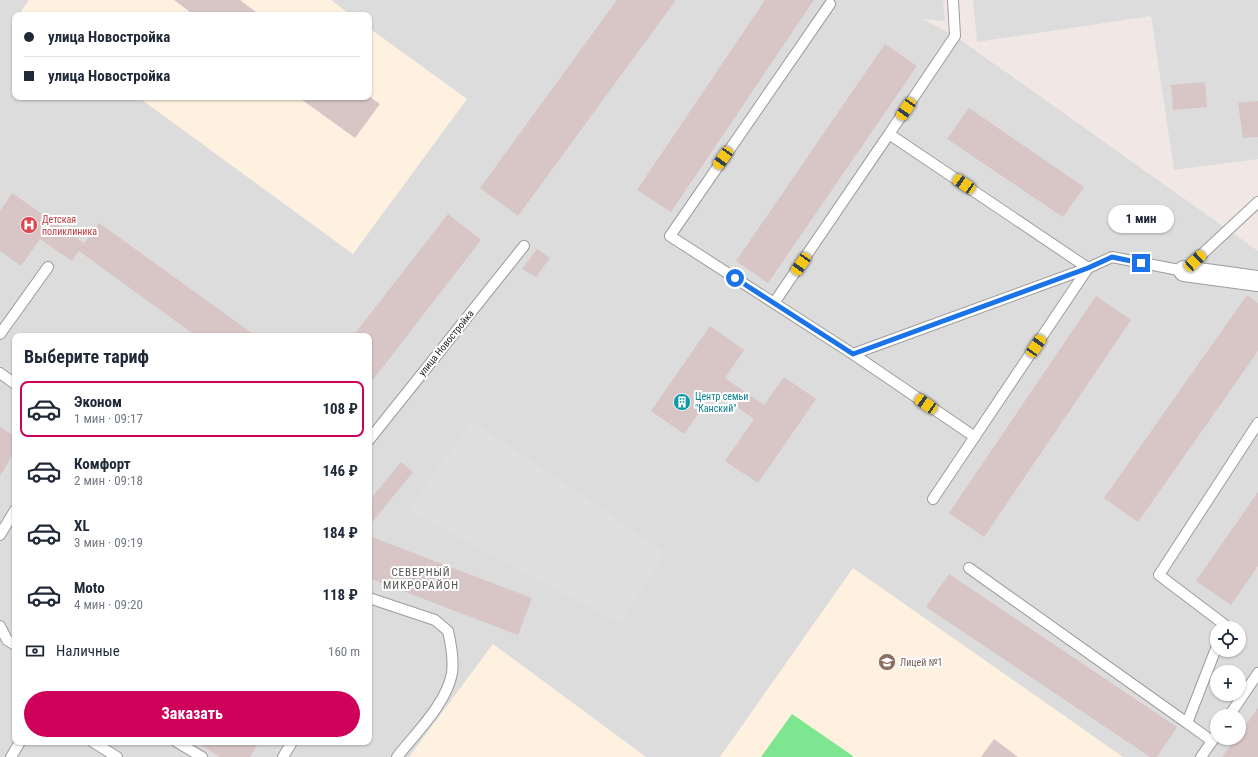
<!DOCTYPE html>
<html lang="ru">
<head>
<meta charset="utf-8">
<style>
	body { margin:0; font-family:"Roboto Condensed",sans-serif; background:#f2f2f3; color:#1f2937; height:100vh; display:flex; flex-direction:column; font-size:15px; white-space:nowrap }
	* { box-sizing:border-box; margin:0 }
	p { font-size:13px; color:#747a83 }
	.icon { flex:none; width:22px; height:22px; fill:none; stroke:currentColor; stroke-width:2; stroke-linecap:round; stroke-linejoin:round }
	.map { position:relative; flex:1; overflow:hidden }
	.side { position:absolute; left:12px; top:333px; width:360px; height:412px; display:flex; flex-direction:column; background:#fff; border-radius:8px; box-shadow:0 1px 3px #0004 }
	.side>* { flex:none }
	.hud { position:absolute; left:12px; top:12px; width:360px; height:88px; border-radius:8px; box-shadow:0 1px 3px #0004; display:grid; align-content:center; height:88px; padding:0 12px; background:#fff }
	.fabs { position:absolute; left:1210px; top:621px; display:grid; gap:8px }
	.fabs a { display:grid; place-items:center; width:36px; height:36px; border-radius:50%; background:#fff; box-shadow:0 1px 3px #0004; font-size:20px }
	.end { position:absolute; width:18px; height:18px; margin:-9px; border:5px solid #1a73e8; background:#fff; box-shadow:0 0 0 2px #fff }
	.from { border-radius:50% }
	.bubble { position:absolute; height:28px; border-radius:14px; background:#fff; box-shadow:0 1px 3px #0004; font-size:13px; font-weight:700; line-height:28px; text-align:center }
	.car { position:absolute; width:12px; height:24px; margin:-12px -6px; border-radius:5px; box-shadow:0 0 3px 1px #0007; background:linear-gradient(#f5c518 24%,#345 0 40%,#f5c518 0 76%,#345 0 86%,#f5c518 0) }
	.hud b { display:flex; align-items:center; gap:14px; height:38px; font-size:15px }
	.hud b+b { border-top:1px solid #e0e1e3 }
	.hud i { width:10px; height:10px; background:#1f2937 }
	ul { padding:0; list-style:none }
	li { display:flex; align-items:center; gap:12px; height:56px; margin:0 8px 6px; padding:0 4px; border:2px solid transparent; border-radius:8px }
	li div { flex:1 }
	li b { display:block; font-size:15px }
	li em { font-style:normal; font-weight:700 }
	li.on { border-color:#ce0059 }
	li>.icon { width:36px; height:36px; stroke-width:1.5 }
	h2 { padding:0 12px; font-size:18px; line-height:48px }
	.pay { display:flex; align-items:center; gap:10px; height:44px; padding:0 12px; font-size:15px }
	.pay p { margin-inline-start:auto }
	.primary-button { display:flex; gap:8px; margin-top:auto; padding:8px 12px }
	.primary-button a { flex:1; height:46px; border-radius:24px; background:#ce0059; color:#fff; font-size:16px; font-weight:700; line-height:46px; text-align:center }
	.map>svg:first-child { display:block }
	.residential { fill:#dddcdd; fill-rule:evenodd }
	.education { fill:#fff1df }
	.pitch { fill:#7ee591 }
	.parking { fill:#dfdfdf }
	.building { fill:#d8c5c5 }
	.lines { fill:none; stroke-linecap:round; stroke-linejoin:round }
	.service-casing { stroke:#9c9c9c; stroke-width:12 }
	.minor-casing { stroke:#9c9c9c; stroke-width:22 }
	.service { stroke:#fff; stroke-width:10 }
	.minor { stroke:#fff; stroke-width:20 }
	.route { stroke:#1a73e8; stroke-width:5 }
	.labels { text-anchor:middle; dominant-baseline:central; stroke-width:4; stroke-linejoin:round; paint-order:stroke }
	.health-label { font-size:10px; fill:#be3a42; stroke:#fff; text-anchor:start }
	.street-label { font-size:10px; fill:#1f1f1f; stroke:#fff }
	.culture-label { font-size:10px; fill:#0d838f; stroke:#fff; text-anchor:start }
	.education-label { font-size:10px; fill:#785e54; stroke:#fff; text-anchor:start }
	.neighbourhood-label { font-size:11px; letter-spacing:1px; fill:#525252; stroke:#fff }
</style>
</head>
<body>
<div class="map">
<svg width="1258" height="757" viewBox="0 0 1258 757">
	<rect width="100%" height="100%" fill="#f1e8e5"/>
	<path class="residential" d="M0 0H943L945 21 922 19 955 36 1258 251V757H0ZM15 15H369V97H15ZM15 336H369V742H15ZM1217 628H1239V650H1217ZM1217 672H1239V694H1217ZM1217 716H1239V738H1217Z
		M973 0H1258V159L1174 170 1151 16 977 42Z"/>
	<path class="education" d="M29 0H331L351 15H26L21 11Z
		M369 28 467 99 353 254 138 97H369Z
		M853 568 1123 757H720Z
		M493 644 646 757H409Z"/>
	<path class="pitch" d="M792 714 853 756 852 757H761Z"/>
	<path class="parking" d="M472 421 665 552 620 624 408 510Z"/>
	<path class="building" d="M174 0H240L260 15H194Z
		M617 0H676L518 216 480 188Z
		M765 0H814L671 212 637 190Z
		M885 44 917 66 768 283 736 261Z
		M1205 82 1207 107 1173 110 1171 85Z
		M298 97H370L380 104 355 138Z
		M1258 101V137L1243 138 1238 103Z
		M969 108 1084 187 1063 217 947 139Z
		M12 193 84 243 83 245 99 223 256 336H196L79 251 72 261 40 239 21 266 0 251V211Z
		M448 214 481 240 369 385V336H353Z
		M537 249 550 258 536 277 522 269Z
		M1247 295 1258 303V351L1138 522 1104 498Z
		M1096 296 1131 320 984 537 949 513Z
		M710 326 744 350 725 378 764 405 784 377 816 399 758 483 725 461 754 419 714 391 684 434 651 411Z
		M0 427 15 436V451L0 476Z
		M401 462 413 472 369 526V501Z
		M1258 492V566L1231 605 1196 581Z
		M369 536 532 598 518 635 369 578Z
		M949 574 1177 727 1157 757H1150L926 607Z
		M1258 708V757H1222L1236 738H1239V734Z
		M994 739 1018 757H981Z
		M196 742H259L250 757H220Z"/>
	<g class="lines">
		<defs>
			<path id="service" d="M830 4 670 236 853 354 1088 268 1112 257 1184 271 1258 202
				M774 303 889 134
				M0 334 48 267
				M853 354 975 437
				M0 373 15 384
				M369 440 524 246
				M933 499 1088 268 889 134 955 36 953 0
				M0 535 15 510
				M969 568 1187 723
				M369 598 435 620 448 631C451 644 454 659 452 673 447 703 415 734 397 757
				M0 626 7 640 15 645
				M1224 628 1225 625 1159 575 1258 423
				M1229 716 1258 673
				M1212 741 1187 723 1217 646
				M93 742 117 757
				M177 742 202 757
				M11 757 20 742
				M283 757 292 742
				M1201 757 1217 734"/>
			<path id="minor" d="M1184 271 1258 281"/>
		</defs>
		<use href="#service" class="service-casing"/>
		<use href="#minor" class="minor-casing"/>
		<use href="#service" class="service"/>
		<use href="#minor" class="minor"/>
	</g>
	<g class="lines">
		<path class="route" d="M735 278 853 354 1088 268 1112 257 1141 263"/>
	</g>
	<defs>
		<symbol id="hospital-disc" viewBox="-11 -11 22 22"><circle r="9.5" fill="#e0444e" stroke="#fff"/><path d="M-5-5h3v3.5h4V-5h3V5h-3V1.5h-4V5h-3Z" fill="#fff"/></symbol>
		<symbol id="building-disc" viewBox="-11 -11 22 22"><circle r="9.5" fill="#0f9aa8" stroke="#fff"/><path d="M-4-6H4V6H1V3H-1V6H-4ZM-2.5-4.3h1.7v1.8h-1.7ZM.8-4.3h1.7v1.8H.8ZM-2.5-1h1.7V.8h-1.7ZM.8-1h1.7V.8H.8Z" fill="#fff"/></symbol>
		<symbol id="school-disc" viewBox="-11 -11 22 22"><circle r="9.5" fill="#8d6e63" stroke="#fff"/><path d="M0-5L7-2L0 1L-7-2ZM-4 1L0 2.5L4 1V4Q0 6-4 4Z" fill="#fff"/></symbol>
	</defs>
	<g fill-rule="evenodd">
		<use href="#hospital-disc" x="19" y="215" width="20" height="20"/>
		<use href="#building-disc" x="672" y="392" width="20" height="20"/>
		<use href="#school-disc" x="877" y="652" width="20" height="20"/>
	</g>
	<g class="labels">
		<g class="health-label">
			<text x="42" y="219">Детская<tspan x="42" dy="12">поликлиника</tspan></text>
		</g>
		<g class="street-label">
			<text transform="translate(446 343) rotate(-51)">улица Новостройка</text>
		</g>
		<g class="culture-label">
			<text x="695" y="396">Центр семьи<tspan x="695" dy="12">"Канский"</tspan></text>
		</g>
		<g class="education-label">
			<text x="900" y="662">Лицей №1</text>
		</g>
		<g class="neighbourhood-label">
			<text x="421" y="572">СЕВЕРНЫЙ<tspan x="421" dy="13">МИКРОРАЙОН</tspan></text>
		</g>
	</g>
</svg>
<div class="fabs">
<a><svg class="icon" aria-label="locate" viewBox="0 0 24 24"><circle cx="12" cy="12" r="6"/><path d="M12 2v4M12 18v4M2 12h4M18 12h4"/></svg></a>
<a>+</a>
<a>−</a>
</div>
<i class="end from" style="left:735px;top:278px"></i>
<i class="end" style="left:1141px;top:263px"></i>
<div class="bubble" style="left:1108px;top:205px;width:66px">1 мин</div>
<i class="car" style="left:906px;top:109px;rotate:214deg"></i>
<i class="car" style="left:723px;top:158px;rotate:215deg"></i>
<i class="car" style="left:964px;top:184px;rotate:304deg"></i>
<i class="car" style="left:1195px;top:261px;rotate:47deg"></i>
<i class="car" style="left:801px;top:264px;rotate:214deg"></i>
<i class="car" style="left:1036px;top:346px;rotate:34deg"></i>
<i class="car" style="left:926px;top:404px;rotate:304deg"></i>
<div class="hud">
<b><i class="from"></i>улица Новостройка</b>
<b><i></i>улица Новостройка</b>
</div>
<section class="side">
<h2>Выберите тариф</h2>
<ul>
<li class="on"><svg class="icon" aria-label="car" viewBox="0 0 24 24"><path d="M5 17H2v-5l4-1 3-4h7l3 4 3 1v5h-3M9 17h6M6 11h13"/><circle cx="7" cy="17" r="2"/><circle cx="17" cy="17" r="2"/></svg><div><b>Эконом</b><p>1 мин · 09:17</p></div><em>108 ₽</em></li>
<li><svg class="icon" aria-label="car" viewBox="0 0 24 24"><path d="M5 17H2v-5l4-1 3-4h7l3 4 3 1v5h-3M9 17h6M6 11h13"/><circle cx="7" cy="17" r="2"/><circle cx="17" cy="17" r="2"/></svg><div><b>Комфорт</b><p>2 мин · 09:18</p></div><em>146 ₽</em></li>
<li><svg class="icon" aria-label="car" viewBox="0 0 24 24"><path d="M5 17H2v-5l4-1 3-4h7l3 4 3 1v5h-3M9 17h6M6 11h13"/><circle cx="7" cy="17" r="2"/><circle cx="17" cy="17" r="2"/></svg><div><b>XL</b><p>3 мин · 09:19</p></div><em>184 ₽</em></li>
<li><svg class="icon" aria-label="car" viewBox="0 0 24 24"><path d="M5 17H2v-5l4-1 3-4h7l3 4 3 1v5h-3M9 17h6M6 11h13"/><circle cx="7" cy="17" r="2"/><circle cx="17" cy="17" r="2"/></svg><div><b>Moto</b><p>4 мин · 09:20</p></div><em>118 ₽</em></li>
</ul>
<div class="pay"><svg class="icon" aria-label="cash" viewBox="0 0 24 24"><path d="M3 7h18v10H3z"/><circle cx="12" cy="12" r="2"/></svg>Наличные<p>160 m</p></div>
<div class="primary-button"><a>Заказать</a></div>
</section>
</div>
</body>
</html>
